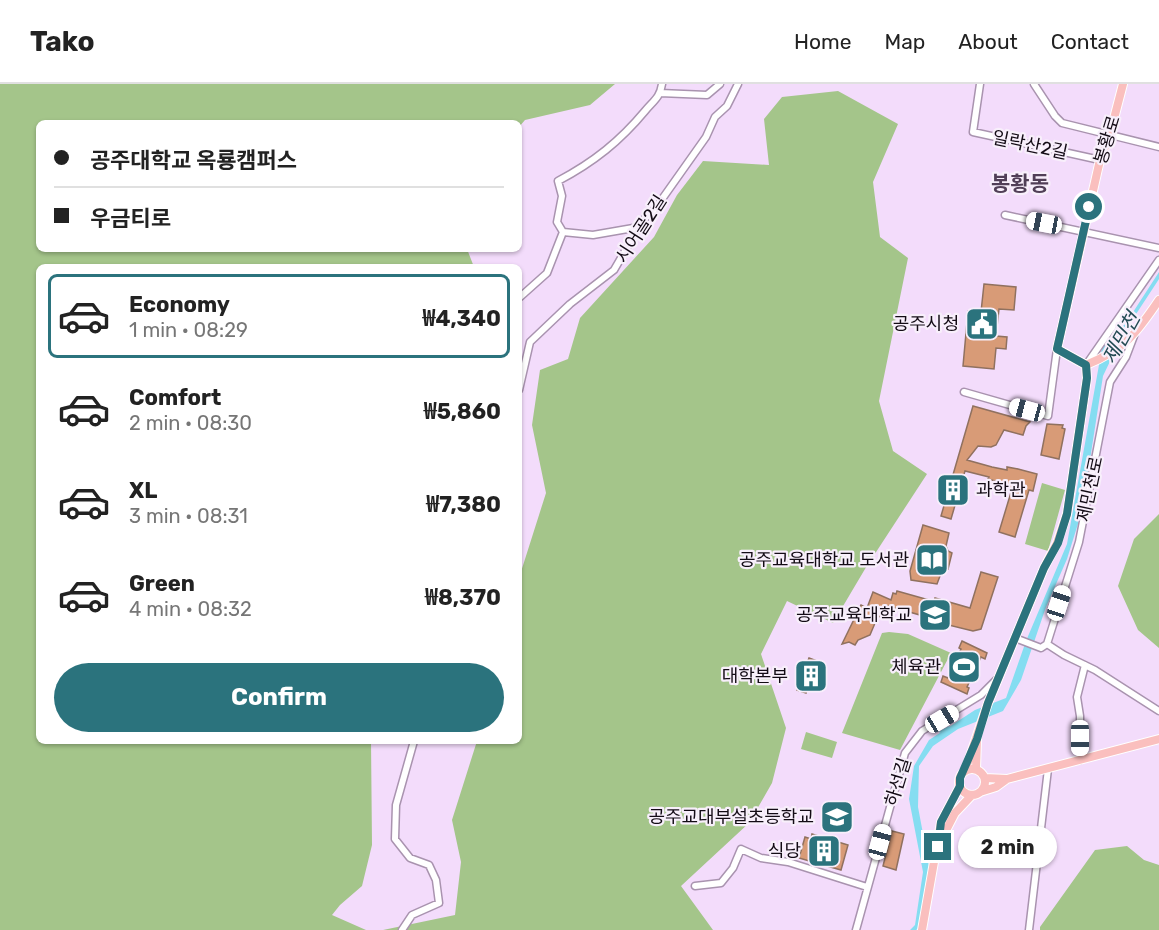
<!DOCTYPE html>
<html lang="en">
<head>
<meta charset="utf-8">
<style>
	body { margin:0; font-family:Rubik,"Noto Sans KR",sans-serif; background:#f2f2f2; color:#222; height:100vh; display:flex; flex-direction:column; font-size:22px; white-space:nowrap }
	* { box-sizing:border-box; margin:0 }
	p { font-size:20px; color:#767676 }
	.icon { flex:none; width:33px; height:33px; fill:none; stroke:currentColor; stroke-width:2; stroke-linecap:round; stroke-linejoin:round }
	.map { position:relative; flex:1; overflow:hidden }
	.side { position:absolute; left:36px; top:180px; width:486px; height:480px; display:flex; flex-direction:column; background:#fff; border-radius:9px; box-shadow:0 2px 4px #0004 }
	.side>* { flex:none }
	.guide { position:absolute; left:36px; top:36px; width:486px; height:132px; border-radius:9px; box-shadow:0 2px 4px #0004; display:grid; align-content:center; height:132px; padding:0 18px; background:#fff }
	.end { position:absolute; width:27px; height:27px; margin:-14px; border:8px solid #2b737d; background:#fff; box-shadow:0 0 0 3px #fff }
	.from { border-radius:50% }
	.bubble { position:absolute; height:42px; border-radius:21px; background:#fff; box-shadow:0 2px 4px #0004; font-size:20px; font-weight:700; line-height:42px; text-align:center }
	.car { position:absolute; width:18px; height:36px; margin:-18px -9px; border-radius:8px; box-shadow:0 0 4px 2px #0007; background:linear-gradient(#fff 24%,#345 0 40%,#fff 0 76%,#345 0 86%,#fff 0) }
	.guide b { display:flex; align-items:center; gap:21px; height:57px; font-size:22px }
	.guide b+b { border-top:2px solid #e0e0e0 }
	.guide i { width:15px; height:15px; background:#222 }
	ul { padding:10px 0 0; list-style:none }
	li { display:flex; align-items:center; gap:18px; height:84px; margin:0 12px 9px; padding:0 6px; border:3px solid transparent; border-radius:9px }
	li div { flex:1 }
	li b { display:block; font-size:22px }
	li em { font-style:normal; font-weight:700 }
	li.current { border-color:#2b737d }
	li>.icon { width:54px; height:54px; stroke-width:1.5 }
	.button { display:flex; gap:12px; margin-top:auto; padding:12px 18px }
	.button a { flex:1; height:69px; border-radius:36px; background:#2b737d; color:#fff; font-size:24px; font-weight:700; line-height:69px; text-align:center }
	header { display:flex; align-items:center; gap:36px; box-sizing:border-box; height:84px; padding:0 30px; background:#fff; border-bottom:2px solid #e0e0e0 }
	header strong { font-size:28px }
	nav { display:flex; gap:33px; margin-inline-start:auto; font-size:21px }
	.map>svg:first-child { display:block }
	.green { fill:#a4c58a }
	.water { fill:#85ddf1 }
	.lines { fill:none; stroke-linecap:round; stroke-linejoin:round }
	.stream { stroke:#85ddf1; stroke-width:1.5 }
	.building { fill:#d89b77; stroke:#90715f; stroke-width:1.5 }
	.minor-casing { stroke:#a993af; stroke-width:9 }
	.major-casing { stroke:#fff; stroke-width:10 }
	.minor { stroke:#fff; stroke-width:6 }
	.major { stroke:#fabfbe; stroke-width:8 }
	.route { stroke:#2b737d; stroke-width:8 }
	.labels { text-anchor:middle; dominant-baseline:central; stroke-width:4.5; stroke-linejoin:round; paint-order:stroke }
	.street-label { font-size:18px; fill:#130b15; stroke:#f8effb }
	.poi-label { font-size:18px; fill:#130b15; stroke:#f8effb; text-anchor:end }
	.water-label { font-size:20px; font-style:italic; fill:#224a53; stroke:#f8effb }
	.quarter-label { font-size:21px; font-weight:bold; fill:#513f57; stroke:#f8effb }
</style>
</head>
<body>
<header>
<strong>Tako</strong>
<nav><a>Home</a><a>Map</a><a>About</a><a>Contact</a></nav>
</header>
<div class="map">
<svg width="1159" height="846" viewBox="0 0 1159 846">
	<rect width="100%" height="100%" fill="#f3dcfb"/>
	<path class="green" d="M0 0H615L590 21 525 36 519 43V39H39V165H467L474 183H39V657H371L372 761 362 802 340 821 332 831 366 846H0Z
		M838 7 898 40 873 98 880 153 908 174 879 317 893 367 927 390 865 485 833 539 787 517 761 570 786 644 772 699 749 739 681 802 713 846H383L455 831 461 778 452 736 477 657H519V494L546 409 532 341 540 286 568 275 580 234 654 153 677 111 703 77 769 81 764 35 782 13Z
		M1042 399 1065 406 1048 467 1025 460Z
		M1159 430V564L1138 546 1118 502 1134 455Z
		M889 548 908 550 951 569 900 666 842 649 882 549Z
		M806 648 837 658 832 674 801 665Z
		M1127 762 1144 776 1159 781V846H1040V843L1095 766Z"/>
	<path class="water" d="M1159 188V195L1123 250 1103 292 1082 427 1067 475 1046 523 1021 596 1003 627 958 645 933 662 919 682 918 723 930 787 920 843 916 846H910L915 841 923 788 909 715 914 682 929 656 975 626 1006 614 1026 557 1067 460 1102 264 1126 239Z"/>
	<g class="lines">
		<path class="stream" d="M940 648 949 643"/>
	</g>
	<path class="building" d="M984 200 1016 203 1014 226 999 225 996 252 1007 253 1006 265 996 264 994 285 963 282 968 227 981 228Z
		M973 322 1030 338 1026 342 1023 351 1004 346 996 361 991 363 978 362 967 376 992 383 1007 386V383L1018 385 1037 390 1033 407 1029 406 1015 453 999 448 1012 405 1001 402 1002 399 988 395 989 393 965 387 951 435 941 432Z
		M1047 340 1063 341 1062 344 1065 345 1059 375 1041 371Z
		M923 441 949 449 946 462 948 467 952 469 948 485 943 484 937 500 911 496 910 487Z
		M981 488 998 493 981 545 973 547 932 537 931 528 935 514 970 524Z
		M897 507 929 516 924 519 920 531 888 522 883 534 878 532 870 551 858 556 855 561 849 558 842 560 861 521 867 524 873 508 891 516 893 509 896 510Z
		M962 557 987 569 985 575 981 573 967 603 969 604 967 610 941 598 943 592 948 594 961 565 959 564Z
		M809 574 825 580 816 605 814 604 813 607 807 605 806 609 797 606Z
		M892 747 904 750 896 786 883 782Z
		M812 750 848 761 841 786 799 774 805 753 811 755Z"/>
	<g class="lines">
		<defs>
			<path id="minor" d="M980 0 973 48 1100 76
				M1034 0 1055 32 1062 39 1159 63
				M660 9 707 11 720 0
				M1005 131 1159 164
				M563 148 593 151 639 143
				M519 214 547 189 563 148 557 138 562 112 558 97C594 78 620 57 645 27 653 17 660 14 662 0
				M1086 281 1159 176
				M519 306 530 258 570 220 614 186 643 136 655 125 706 53 715 33 727 22 738 0
				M964 308 1048 332 1057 265
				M1015 554 1041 564 1047 560 1064 571 1095 586 1159 627
				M1047 560 1079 458 1110 298 1126 273 1134 252
				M1080 676V632L1077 613 1085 581
				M695 802 721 799 733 784 741 765 761 774 788 778 867 803
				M402 846 412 831 439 819 436 796 429 781 410 774 395 755 396 721 414 657
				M856 846 905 669 922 647 981 611 996 596
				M1029 846 1048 685"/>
			<path id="major" d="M1086 281 1057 265 1100 76 1110 50 1123 0
				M976 685 977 655
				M959 698a13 13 0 1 1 26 0a13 13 0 1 1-26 0Z
				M965 687 988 619 1044 484 1057 459 1067 430 1087 294 1086 281C1125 265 1136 250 1159 216
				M985 694 1007 695
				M980 708 996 703 1007 695 1159 655
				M938 762 955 729 972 711
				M922 846 941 738 960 702"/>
		</defs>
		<use href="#minor" class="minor-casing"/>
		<use href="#major" class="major-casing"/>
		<use href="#minor" class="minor"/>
		<use href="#major" class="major"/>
	</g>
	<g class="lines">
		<path class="route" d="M938 763 941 738 960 702V694L977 655 988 619 1044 484 1058 459 1067 430 1087 294 1086 281 1057 265 1089 123"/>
	</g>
	<defs>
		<symbol id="civic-square" viewBox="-11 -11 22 22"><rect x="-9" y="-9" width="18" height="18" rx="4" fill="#2b737d" stroke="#f8effb"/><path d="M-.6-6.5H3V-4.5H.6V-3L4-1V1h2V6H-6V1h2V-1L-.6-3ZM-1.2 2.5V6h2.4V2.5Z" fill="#fff"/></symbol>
		<symbol id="building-square" viewBox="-11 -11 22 22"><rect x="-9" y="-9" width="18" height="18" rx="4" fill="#2b737d" stroke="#f8effb"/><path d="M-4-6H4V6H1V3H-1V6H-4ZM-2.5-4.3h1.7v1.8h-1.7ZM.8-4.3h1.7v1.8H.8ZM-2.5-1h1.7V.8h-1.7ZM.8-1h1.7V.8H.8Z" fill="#fff"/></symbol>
		<symbol id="library-square" viewBox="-11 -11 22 22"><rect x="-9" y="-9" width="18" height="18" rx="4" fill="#2b737d" stroke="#f8effb"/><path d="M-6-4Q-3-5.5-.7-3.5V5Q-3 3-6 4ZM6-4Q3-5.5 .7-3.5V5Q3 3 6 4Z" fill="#fff"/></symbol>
		<symbol id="university-square" viewBox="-11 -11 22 22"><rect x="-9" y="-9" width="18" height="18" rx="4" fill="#2b737d" stroke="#f8effb"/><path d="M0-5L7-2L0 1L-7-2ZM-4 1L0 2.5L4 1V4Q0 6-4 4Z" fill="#fff"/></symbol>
		<symbol id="stadium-square" viewBox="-11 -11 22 22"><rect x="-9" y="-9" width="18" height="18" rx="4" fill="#2b737d" stroke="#f8effb"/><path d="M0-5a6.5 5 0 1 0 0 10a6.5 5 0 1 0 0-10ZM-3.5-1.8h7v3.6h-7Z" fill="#fff"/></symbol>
		<symbol id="school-square" viewBox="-11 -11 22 22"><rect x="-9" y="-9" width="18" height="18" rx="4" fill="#2b737d" stroke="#f8effb"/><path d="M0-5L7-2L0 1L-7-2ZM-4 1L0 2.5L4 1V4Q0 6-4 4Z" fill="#fff"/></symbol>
	</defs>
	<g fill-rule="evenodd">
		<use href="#civic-square" x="963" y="221" width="38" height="38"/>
		<use href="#building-square" x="934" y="387" width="38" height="38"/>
		<use href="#library-square" x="913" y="457" width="38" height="38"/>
		<use href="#university-square" x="916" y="512" width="38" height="38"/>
		<use href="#stadium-square" x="945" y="564" width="38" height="38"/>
		<use href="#building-square" x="792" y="573" width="38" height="38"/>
		<use href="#school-square" x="818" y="714" width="38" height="38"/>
		<use href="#building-square" x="805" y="748" width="38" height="38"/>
	</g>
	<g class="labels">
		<g class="street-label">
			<text transform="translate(1107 56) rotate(-73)">봉황로</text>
			<text transform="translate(1030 61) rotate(12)">일락산2길</text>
			<text transform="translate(641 145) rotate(-57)">시어골2길</text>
			<text transform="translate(1090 405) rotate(-78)">제민천로</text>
			<text transform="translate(898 698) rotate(-73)">하선길</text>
		</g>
		<g class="poi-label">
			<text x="959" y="240">공주시청</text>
			<text x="976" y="406" text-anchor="start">과학관</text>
			<text x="909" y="476">공주교육대학교 도서관</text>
			<text x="912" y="531">공주교육대학교</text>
			<text x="941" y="583">체육관</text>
			<text x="788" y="592">대학본부</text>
			<text x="814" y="733">공주교대부설초등학교</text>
			<text x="801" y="767">식당</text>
		</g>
		<g class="water-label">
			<text transform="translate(1121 254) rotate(-61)">제민천</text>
		</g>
		<g class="quarter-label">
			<text x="1020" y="99">봉황동</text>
		</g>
	</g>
</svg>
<i class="end from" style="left:1089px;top:123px"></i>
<i class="end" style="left:938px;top:763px"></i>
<div class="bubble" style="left:958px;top:742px;width:99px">2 min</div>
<i class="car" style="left:1044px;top:139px;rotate:281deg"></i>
<i class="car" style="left:1027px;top:326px;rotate:285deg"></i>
<i class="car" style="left:1059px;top:519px;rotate:18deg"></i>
<i class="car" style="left:942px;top:635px;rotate:59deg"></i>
<i class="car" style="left:1080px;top:654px;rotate:180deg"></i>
<i class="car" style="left:880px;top:758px;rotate:15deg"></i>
<div class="guide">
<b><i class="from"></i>공주대학교 옥룡캠퍼스</b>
<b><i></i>우금티로</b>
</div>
<section class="side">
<ul>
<li class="current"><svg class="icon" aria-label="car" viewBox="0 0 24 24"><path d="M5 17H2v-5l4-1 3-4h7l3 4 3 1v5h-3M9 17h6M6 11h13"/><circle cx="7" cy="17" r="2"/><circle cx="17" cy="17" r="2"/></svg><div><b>Economy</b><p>1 min · 08:29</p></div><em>₩4,340</em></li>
<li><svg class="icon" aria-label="car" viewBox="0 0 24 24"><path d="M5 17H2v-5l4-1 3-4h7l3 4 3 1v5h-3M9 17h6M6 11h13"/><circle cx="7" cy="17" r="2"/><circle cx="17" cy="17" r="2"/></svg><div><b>Comfort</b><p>2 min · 08:30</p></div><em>₩5,860</em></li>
<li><svg class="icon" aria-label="car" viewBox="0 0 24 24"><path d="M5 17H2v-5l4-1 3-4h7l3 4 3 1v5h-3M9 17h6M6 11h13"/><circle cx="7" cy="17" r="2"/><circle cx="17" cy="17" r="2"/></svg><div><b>XL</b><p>3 min · 08:31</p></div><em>₩7,380</em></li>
<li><svg class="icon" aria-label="car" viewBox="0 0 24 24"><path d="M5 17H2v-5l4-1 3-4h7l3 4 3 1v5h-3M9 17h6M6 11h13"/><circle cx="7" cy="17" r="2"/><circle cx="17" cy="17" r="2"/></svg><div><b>Green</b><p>4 min · 08:32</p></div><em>₩8,370</em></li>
</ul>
<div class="button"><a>Confirm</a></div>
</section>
</div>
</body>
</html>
